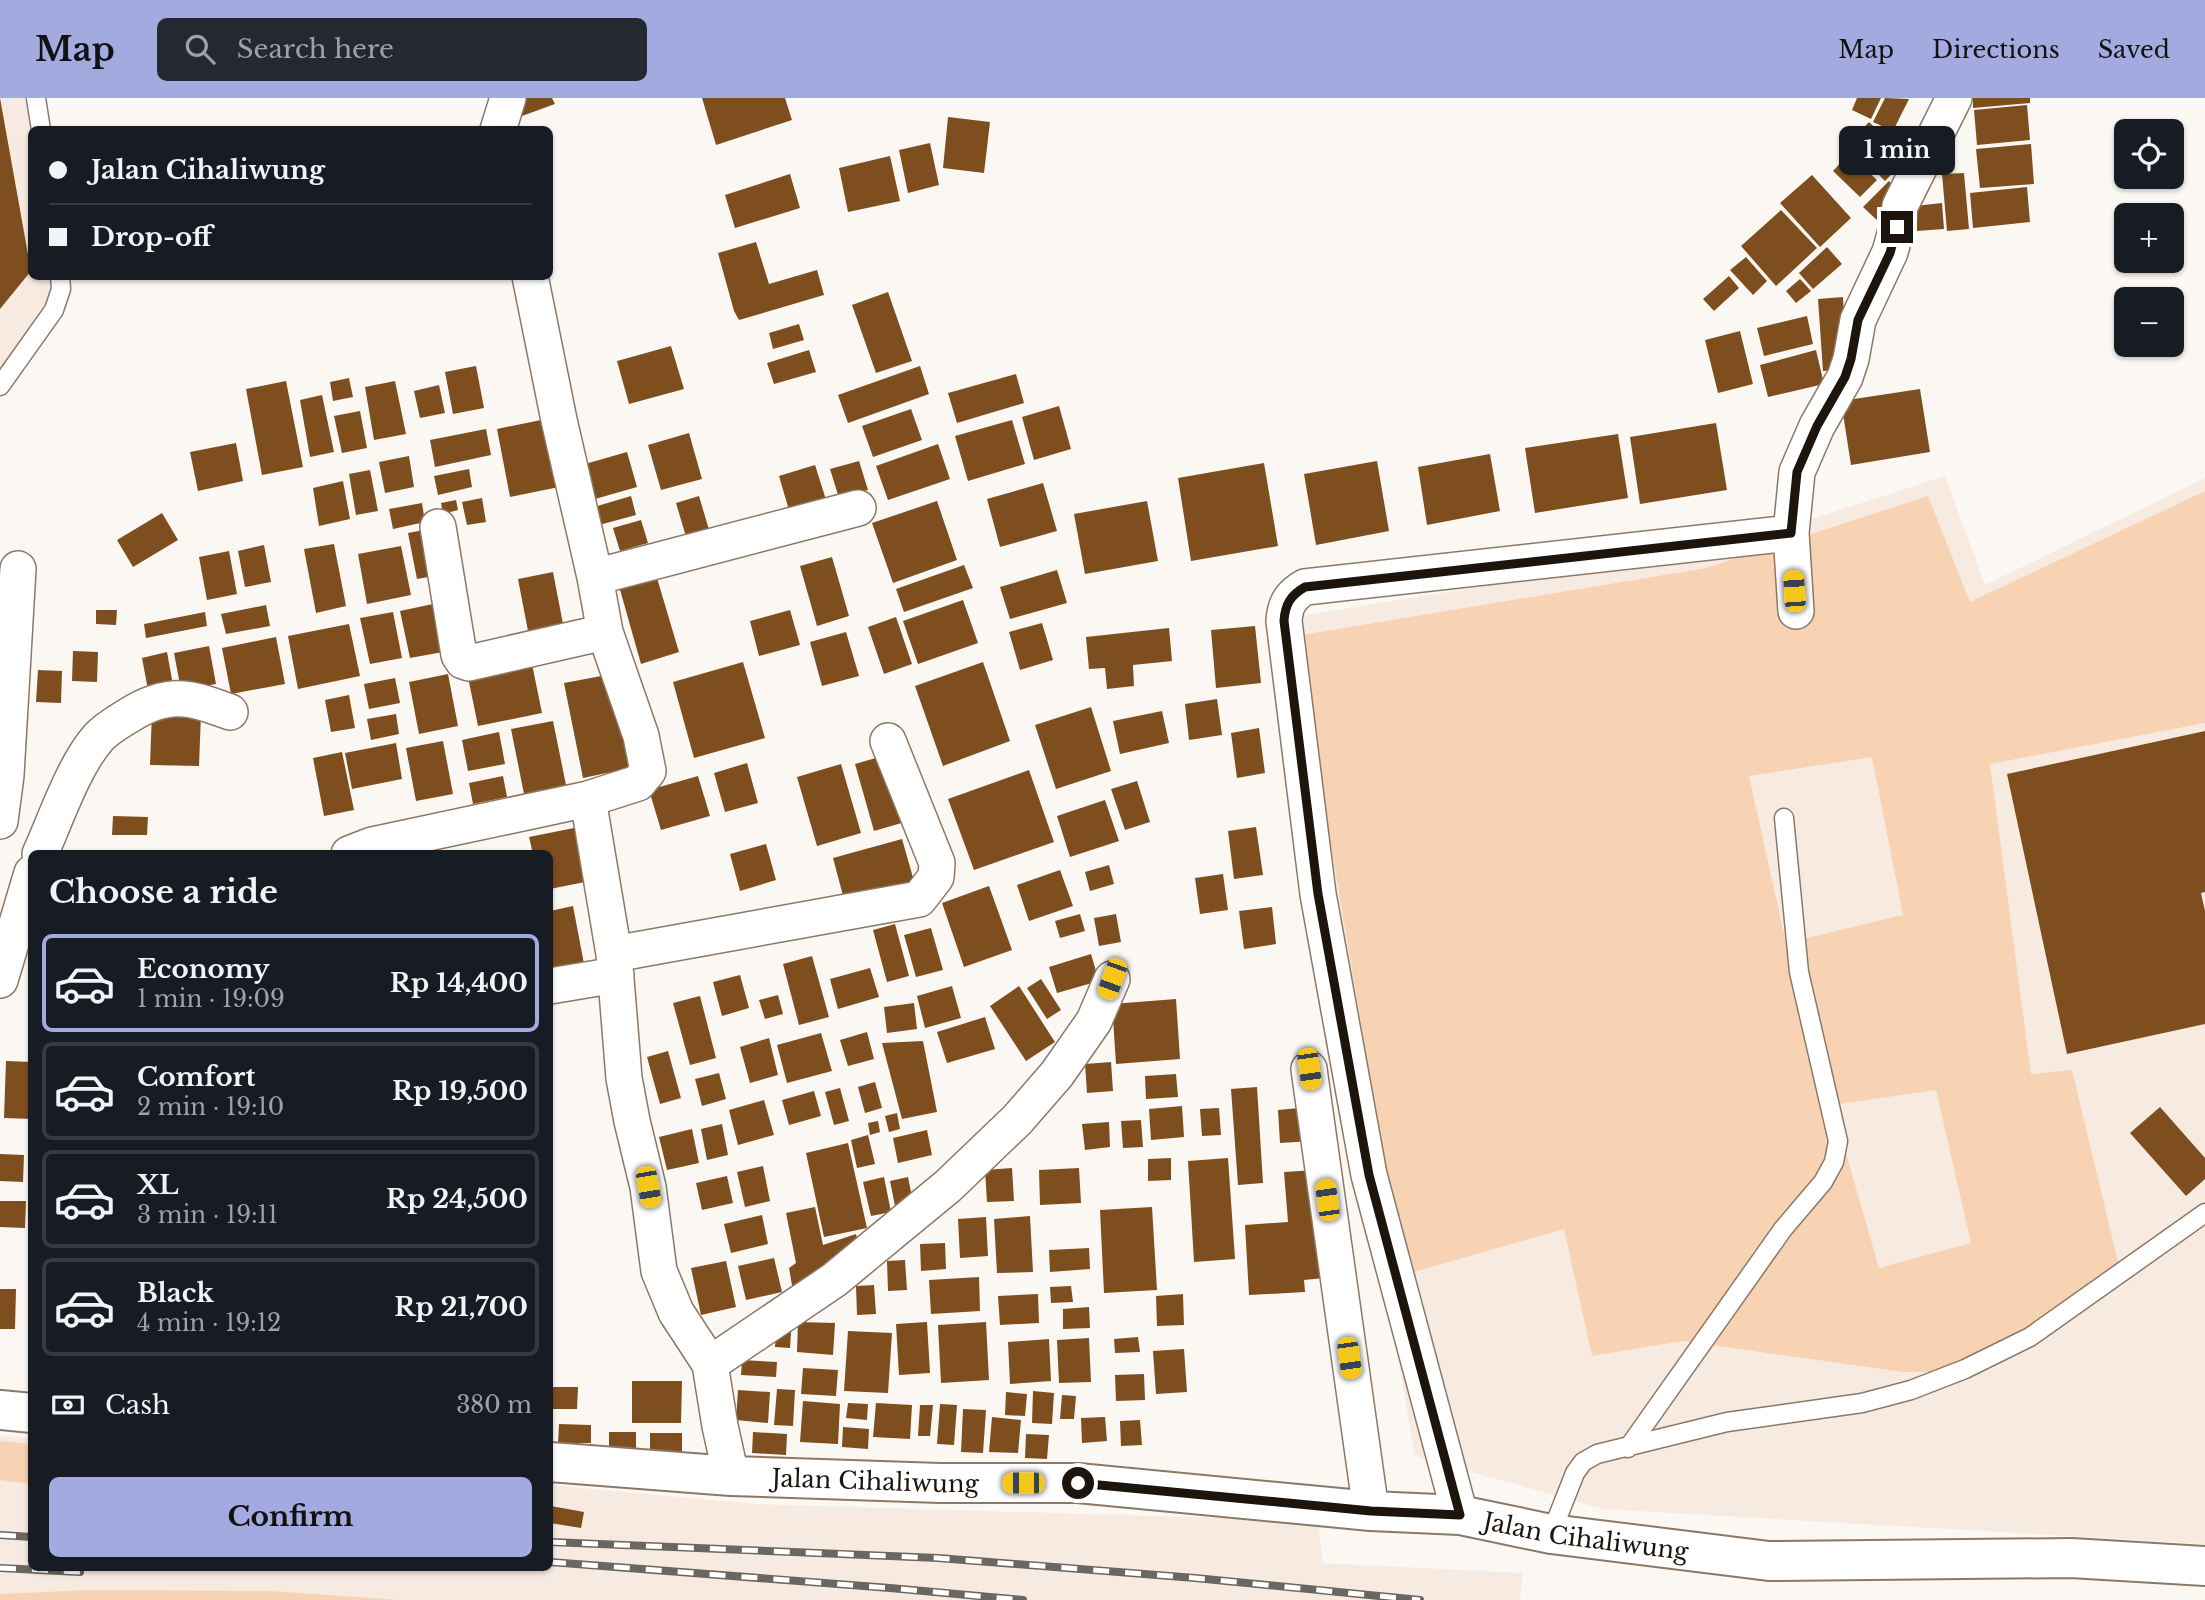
<!DOCTYPE html>
<html lang="en">
<head>
<meta charset="utf-8">
<style>
	body { margin:0; font-family:"Libre Baskerville",serif; background:#242831; color:#f1f3f6; height:100vh; display:flex; flex-direction:column; font-size:26px; white-space:nowrap }
	* { box-sizing:border-box; margin:0 }
	p { font-size:23px; color:#9ea1a6 }
	.icon { flex:none; width:38px; height:38px; fill:none; stroke:currentColor; stroke-width:2; stroke-linecap:round; stroke-linejoin:round }
	.map { position:relative; flex:1; overflow:hidden }
	.panel { position:absolute; left:28px; top:752px; width:525px; height:721px; display:flex; flex-direction:column; background:#171b24; border-radius:10px; box-shadow:0 2px 5px #0004 }
	.panel>* { flex:none }
	.guide { position:absolute; left:28px; top:28px; width:525px; height:154px; border-radius:10px; box-shadow:0 2px 5px #0004; display:grid; align-content:center; height:154px; padding:0 21px; background:#171b24 }
	.tools { position:absolute; left:2114px; top:21px; display:grid; gap:14px }
	.tools a { display:grid; place-items:center; width:70px; height:70px; border-radius:10px; background:#171b24; box-shadow:0 2px 5px #0004; font-size:35px }
	.end { position:absolute; width:32px; height:32px; margin:-16px; border:9px solid #1c150e; background:#fff; box-shadow:0 0 0 4px #fff }
	.from { border-radius:50% }
	.bubble { position:absolute; height:49px; border-radius:10px; background:#171b24; box-shadow:0 2px 5px #0004; font-size:23px; font-weight:800; line-height:49px; text-align:center }
	.car { position:absolute; width:21px; height:42px; margin:-21px -10px; border-radius:9px; box-shadow:0 0 5px 2px #0007; background:linear-gradient(#f5c518 24%,#345 0 40%,#f5c518 0 76%,#345 0 86%,#f5c518 0) }
	.guide b { display:flex; align-items:center; gap:24px; height:66px; font-size:26px }
	.guide b+b { border-top:2px solid #363941 }
	.guide i { width:18px; height:18px; background:#f1f3f6 }
	ul { padding:0; list-style:none }
	li { display:flex; align-items:center; gap:21px; height:98px; margin:0 14px 10px; padding:0 7px; border:4px solid #363941; border-radius:10px }
	li div { flex:1 }
	li b { display:block; font-size:26px }
	li em { font-style:normal; font-weight:800 }
	li.active { border-color:#a2aae0 }
	li>.icon { width:63px; height:63px; stroke-width:1.5 }
	h2 { padding:0 21px; font-size:32px; line-height:84px }
	.pay { display:flex; align-items:center; gap:18px; height:77px; padding:0 21px; font-size:26px }
	.pay p { margin-inline-start:auto }
	.primary-button { display:flex; gap:14px; margin-top:auto; padding:14px 21px }
	.primary-button a { flex:1; height:80px; border-radius:10px; background:#a2aae0; color:#111; font-size:28px; font-weight:800; line-height:80px; text-align:center }
	header { display:flex; align-items:center; gap:42px; box-sizing:border-box; height:98px; padding:0 35px; background:#a2aae0; color:#111 }
	header strong { font-size:33px }
	nav { display:flex; gap:38px; margin-inline-start:auto; font-size:24px }
	.search { width:490px; height:63px; background:#242831; display:flex; align-items:center; gap:18px; box-sizing:border-box; padding:0 24px; border-radius:10px; color:#9ea1a6; font-size:26px }
	.map>svg:first-child { display:block }
	.built { fill:#f7ebe1 }
	.green { fill:#f7d3b4; fill-rule:evenodd }
	.building { fill:#7f4e1e }
	.lines { fill:none; stroke-linecap:round; stroke-linejoin:round }
	.service-casing { stroke:#8c7867; stroke-width:21 }
	.minor-casing { stroke:#8c7867; stroke-width:38 }
	.trunk-casing { stroke:#8c7867; stroke-width:42 }
	.service { stroke:#fff; stroke-width:18 }
	.minor { stroke:#fff; stroke-width:35 }
	.trunk { stroke:#fff; stroke-width:38 }
	.rail-casing { stroke:#6b6660; stroke-width:8 }
	.rail { stroke:#fff; stroke-width:5; stroke-dasharray:16; stroke-linecap:butt }
	.route { stroke:#1c150e; stroke-width:9 }
	.labels { text-anchor:middle; dominant-baseline:central; stroke-width:7; stroke-linejoin:round; paint-order:stroke }
	.street-label { font-size:24px; fill:#1c150e; stroke:#fff }
</style>
</head>
<body>
<header>
<strong>Map</strong>
<div class="search"><svg class="icon" aria-label="search" viewBox="0 0 24 24"><circle cx="10" cy="10" r="6"/><path d="M15 15l6 6"/></svg>Search here</div>
<nav><a>Map</a><a>Directions</a><a>Saved</a></nav>
</header>
<div class="map">
<svg width="2205" height="1502" viewBox="0 0 2205 1502">
	<rect width="100%" height="100%" fill="#fbf7f3"/>
	<path class="built" d="M0 0H32L37 31 32 32V178L63 179 67 204 0 282Z
		M1945 378 1985 487 2205 380V1446L1603 1411 1415 1358 1270 523 1725 449Z
		M0 1337 31 1340 32 1470H550V1387L756 1406 1318 1423 1323 1465 1523 1475 1520 1502H0Z"/>
	<path class="green" d="M2205 393V625L1990 666 2031 976 2072 972 2119 1168 1966 1274H1904L1682 1243 1592 1258 1564 1131 1403 1177 1296 538 1706 470 1928 398 1970 504ZM1872 659 1903 817 1786 845 1749 678ZM1936 992 1971 1145 1879 1170 1832 1007Z
		M0 1343 31 1346V1386L0 1382Z
		M89 1492 270 1493 400 1502H0V1496Z"/>
	<path class="building" d="M0 0 31 173 0 211Z
		M515 0H552L555 6 522 18Z
		M702 0H785L792 22 716 47Z
		M1857 0H1881L1871 21 1852 12Z
		M1885 0 1909 1 1893 33 1873 24Z
		M1973 0H2030V5L1973 10Z
		M2027 7 2030 42 1977 47 1974 12Z
		M948 19 990 24 984 75 943 70Z
		M1869 24 1907 60 1885 83 1848 46Z
		M930 45 939 87 908 95 899 52Z
		M2031 46 2034 86 1980 90 1976 51Z
		M1849 56 1877 82 1860 99 1833 73Z
		M890 58 900 103 848 114 839 70Z
		M1964 75 1969 131 1947 133 1942 76Z
		M790 76 800 110 735 130 725 97Z
		M1812 77 1851 120 1820 149 1780 105Z
		M1889 83 1904 98 1879 124 1863 109Z
		M2027 89 2030 124 1973 130 1970 95Z
		M1942 105 1944 131 1917 133 1915 108Z
		M1781 112 1817 150 1776 188 1741 148Z
		M756 144 769 186 817 172 824 197 739 222 734 213 718 155Z
		M1827 149 1842 166 1813 191 1799 175Z
		M1746 159 1767 183 1753 197 1730 172Z
		M1729 178 1739 190 1714 213 1703 201Z
		M1800 181 1811 193 1796 205 1786 193Z
		M888 194 912 263 876 275 852 207Z
		M1843 199 1847 271 1823 273 1818 201Z
		M1807 218 1813 246 1764 258 1757 230Z
		M799 226 804 242 773 251 769 235Z
		M1740 233 1753 286 1718 295 1705 242Z
		M671 248 684 291 629 306 617 263Z
		M809 252 816 274 774 286 767 265Z
		M1816 252 1824 286 1768 299 1760 267Z
		M476 268 484 310 453 316 445 274Z
		M920 268 929 296 848 325 838 297Z
		M1016 276 1024 305 957 325 948 295Z
		M349 280 353 299 333 303 330 284Z
		M286 283 303 369 262 377 246 291Z
		M395 283 406 336 374 342 365 289Z
		M439 287 445 315 420 320 414 293Z
		M1920 291 1930 354 1851 367 1841 303Z
		M322 297 334 354 310 359 300 302Z
		M1059 308 1071 351 1034 362 1022 319Z
		M911 311 922 342 873 359 862 328Z
		M360 313 367 350 342 355 334 318Z
		M546 321 559 389 510 399 497 331Z
		M1012 322 1025 366 968 383 955 338Z
		M1716 325 1727 392 1640 406 1630 339Z
		M486 331 491 357 435 369 430 342Z
		M689 335 702 381 661 392 648 347Z
		M1618 336 1628 400 1535 415 1525 350Z
		M236 345 243 383 198 393 190 354Z
		M938 346 950 381 888 402 876 368Z
		M627 354 637 389 595 401 585 366Z
		M1490 356 1500 413 1427 427 1418 369Z
		M409 358 414 389 385 395 379 364Z
		M859 363 868 392 839 400 830 371Z
		M1377 363 1389 433 1316 447 1304 376Z
		M1264 365 1278 448 1191 463 1178 380Z
		M815 367 828 408 791 419 779 378Z
		M469 371 472 389 438 397 434 378Z
		M370 372 378 413 356 417 349 376Z
		M343 383 350 421 319 428 313 390Z
		M1043 385 1057 433 1000 449 987 401Z
		M631 398 636 417 599 427 594 409Z
		M699 398 710 435 687 442 676 405Z
		M482 400 486 424 467 427 462 404Z
		M456 402 458 412 443 416 441 405Z
		M937 403 957 462 893 485 872 425Z
		M1147 403 1158 463 1085 476 1074 416Z
		M422 405 425 424 393 431 389 411Z
		M162 415 178 442 133 469 117 442Z
		M641 422 648 445 620 453 613 430Z
		M429 431 439 477 417 481 408 435Z
		M334 446 346 508 316 515 304 451Z
		M264 447 271 484 245 489 238 453Z
		M401 448 411 497 367 506 358 456Z
		M229 453 237 496 207 502 199 459Z
		M832 459 849 518 817 528 800 468Z
		M964 467 973 490 904 514 896 491Z
		M654 470 679 554 641 566 617 481Z
		M1057 472 1067 505 1010 521 1000 489Z
		M553 474 563 526 528 533 518 481Z
		M963 502 978 545 918 566 903 523Z
		M433 506 443 554 410 560 400 513Z
		M266 507 270 528 226 536 221 516Z
		M96 512H117L116 527 96 526Z
		M790 512 800 547 759 558 750 523Z
		M205 514 207 528 146 540 144 526Z
		M393 514 402 560 370 566 360 520Z
		M896 519 912 566 884 576 868 529Z
		M1042 525 1053 562 1020 572 1009 534Z
		M349 526 360 578 298 591 288 538Z
		M1255 528 1261 585 1216 590 1211 532Z
		M1169 530 1172 563 1133 567 1134 588 1107 591 1105 570 1089 571 1086 539Z
		M846 534 859 578 822 588 810 544Z
		M276 539 285 586 231 596 222 550Z
		M209 548 216 586 181 592 174 555Z
		M73 553 98 554 97 584 72 583Z
		M167 554 173 587 148 592 142 560Z
		M743 564 765 640 694 660 673 584Z
		M983 564 1010 643 943 668 915 588Z
		M532 566 542 615 478 628 468 579Z
		M38 572 62 573 61 605 36 604Z
		M617 575 635 669 583 680 564 585Z
		M448 576 458 628 419 636 409 584Z
		M395 580 400 605 369 611 364 586Z
		M349 597 355 630 331 634 325 602Z
		M1217 601 1222 637 1189 642 1185 606Z
		M1091 609 1111 673 1056 691 1035 627Z
		M1162 613 1169 645 1120 656 1113 623Z
		M152 614 201 616 199 668 150 667Z
		M396 616 399 636 371 642 367 621Z
		M553 623 566 687 524 696 511 631Z
		M1259 630 1265 675 1237 680 1231 635Z
		M2205 633V794L2201 795 2205 813V926L2067 956 2007 676Z
		M499 634 505 666 468 673 462 642Z
		M443 643 453 696 416 703 406 650Z
		M396 645 402 681 352 691 345 655Z
		M342 654 354 712 324 718 313 660Z
		M886 657 905 724 874 733 855 666Z
		M747 665 758 705 725 714 714 675Z
		M841 666 861 735 817 748 797 679Z
		M1029 672 1054 744 974 772 948 701Z
		M503 678 507 699 473 706 469 685Z
		M698 678 710 718 661 732 649 692Z
		M1137 683 1150 724 1125 732 1111 691Z
		M1105 702 1119 743 1070 759 1057 718Z
		M113 718 148 719 147 737H112Z
		M1256 729 1263 777 1234 781 1228 733Z
		M574 730 585 784 550 791V756H533L529 739Z
		M902 741 916 790 846 809 833 760Z
		M766 746 776 782 740 793 730 756Z
		M1109 767 1114 786 1090 793 1085 774Z
		M1060 772 1073 808 1029 823 1017 787Z
		M1223 776 1228 812 1200 816 1195 780Z
		M989 788 1012 852 964 869 942 805Z
		M573 808 585 871 550 877V813Z
		M1272 809 1276 846 1244 851 1239 813Z
		M1080 816 1085 833 1060 840 1055 823Z
		M1116 816 1121 844 1099 848 1094 820Z
		M895 826 909 878 887 884 873 832Z
		M931 830 943 872 916 879 904 837Z
		M1091 856 1099 883 1057 895 1049 869Z
		M812 858 829 919 799 927 783 866Z
		M870 870 879 899 838 911 830 881Z
		M740 877 749 910 722 918 713 884Z
		M1041 881 1061 912 1047 921 1027 890Z
		M952 888 961 920 925 930 917 898Z
		M1019 888 1055 944 1026 963 990 908Z
		M778 897 783 916 765 921 759 902Z
		M700 898 716 960 690 967 673 905Z
		M1176 901 1180 961 1116 966 1112 906Z
		M914 905 917 931 887 935 884 909Z
		M985 919 995 951 947 965 937 934Z
		M867 934 874 961 848 968 840 942Z
		M821 935 832 973 787 985 777 947Z
		M769 940 778 977 750 985 740 949Z
		M923 943 937 1014 902 1021 882 945Z
		M668 953 681 1000 660 1006 647 959Z
		M6 963 32 964V1021L4 1020Z
		M1111 964 1113 993 1087 995 1085 966Z
		M719 975 726 1001 702 1008 695 981Z
		M1176 976 1178 999 1146 1001 1145 978Z
		M875 984 882 1010 865 1015 858 989Z
		M1257 989 1263 1085 1238 1087 1231 991Z
		M840 990 849 1023 834 1027 825 994Z
		M814 993 821 1018 789 1027 782 1002Z
		M764 1002 774 1037 738 1047 729 1012Z
		M1182 1008 1184 1039 1151 1042 1149 1011Z
		M1310 1009 1312 1043 1280 1045 1278 1012Z
		M2160 1009 2205 1060V1081L2186 1098 2130 1035Z
		M1219 1010 1221 1037 1202 1038 1200 1011Z
		M897 1015 900 1031 889 1034 885 1018Z
		M1141 1022 1143 1049 1123 1050 1121 1023Z
		M878 1023 880 1034 870 1037 868 1025Z
		M1109 1024 1110 1049 1085 1052 1082 1026Z
		M722 1026 728 1057 707 1062 701 1031Z
		M692 1031 699 1065 667 1072 659 1039Z
		M927 1032 932 1057 898 1065 893 1040Z
		M868 1037 875 1066 857 1070 851 1042Z
		M848 1045 867 1130 824 1139 806 1055Z
		M0 1056 24 1057 23 1084 0 1083Z
		M1171 1060V1082L1148 1083V1061Z
		M1228 1060 1235 1161 1194 1164 1188 1063Z
		M763 1068 770 1103 745 1109 737 1074Z
		M1012 1070 1014 1103 987 1104 985 1072Z
		M1079 1070 1081 1105 1040 1107 1039 1072Z
		M1316 1072 1324 1180 1304 1182 1305 1194 1249 1197 1245 1127 1288 1124 1284 1074Z
		M727 1078 733 1105 702 1112 696 1085Z
		M884 1079 891 1114 871 1118 863 1084Z
		M908 1079 913 1104 895 1108 890 1083Z
		M0 1103H26L25 1130 0 1129Z
		M815 1109 823 1147 856 1136 858 1144 793 1193 789 1170 796 1165 786 1115Z
		M1152 1109 1157 1192 1104 1195 1100 1112Z
		M762 1117 768 1146 731 1155 724 1126Z
		M1030 1118 1033 1174 997 1175 994 1121Z
		M986 1119 988 1158 960 1160 958 1121Z
		M945 1145 946 1171 921 1173 920 1146Z
		M1089 1150 1090 1171 1050 1174 1049 1152Z
		M774 1160 782 1194 746 1202 738 1168Z
		M905 1162 907 1192 888 1193 887 1163Z
		M726 1163 736 1209 701 1217 691 1170Z
		M979 1179 980 1213 931 1216 929 1182Z
		M874 1187 876 1216 857 1217 856 1188Z
		M1071 1188 1073 1204 1051 1205 1050 1189Z
		M0 1191H16L15 1231H0Z
		M1038 1196 1039 1225 1000 1227 998 1198Z
		M1183 1196 1184 1227 1157 1228 1156 1198Z
		M1089 1209 1090 1230 1063 1231V1211Z
		M798 1224 835 1225 833 1257 797 1254Z
		M927 1224 930 1275 899 1277 896 1226Z
		M986 1224 989 1282 941 1285 938 1227Z
		M776 1233 791 1234 790 1250 775 1249Z
		M848 1233 892 1235 888 1295 844 1293Z
		M1138 1239 1140 1254 1115 1255 1114 1241Z
		M1089 1240 1091 1284 1059 1285 1057 1242Z
		M1049 1241 1051 1283 1010 1286 1008 1244Z
		M1184 1251 1187 1294 1156 1296 1153 1253Z
		M742 1262 777 1264 776 1279 741 1277Z
		M803 1270 838 1272 836 1298 801 1296Z
		M1144 1276 1145 1302 1116 1303 1115 1277Z
		M632 1283H682L681 1325H632Z
		M551 1289H578L577 1311H550Z
		M777 1291 795 1292 793 1328 774 1327Z
		M738 1292 770 1294 768 1325 736 1322Z
		M1033 1293 1054 1295 1052 1326 1032 1325Z
		M1006 1294 1027 1296 1025 1318 1005 1317Z
		M1062 1297 1076 1298 1074 1321H1060Z
		M803 1303 840 1306 838 1346 800 1344Z
		M848 1305 868 1306 867 1322 846 1320Z
		M876 1305 912 1307 910 1341 873 1339Z
		M940 1306 957 1307 954 1347 937 1346Z
		M920 1307H933L930 1338H918Z
		M963 1311 986 1312 983 1355 961 1354Z
		M992 1319 1021 1322 1018 1355 989 1354Z
		M1105 1319 1107 1343 1082 1345 1081 1320Z
		M1140 1322 1142 1347 1121 1348 1120 1323Z
		M559 1326 591 1327V1345H558Z
		M843 1329 869 1331 868 1351 842 1349Z
		M609 1334H636V1364H609Z
		M753 1334 787 1336 786 1357 752 1355Z
		M650 1335H682V1361L650 1360Z
		M1026 1336 1049 1337 1047 1361 1025 1360Z
		M551 1408 584 1414 581 1430 550 1425Z"/>
	<g class="lines">
		<defs>
			<path id="service" d="M36 0 41 32
				M0 288 54 212 61 191 60 178
				M1628 1350 1783 1131 1823 1084 1834 1064 1838 1043 1799 874 1784 720
				M1551 1436 1575 1375 1583 1364 1597 1356 1727 1324 1862 1305 1911 1292 1965 1271 2030 1239 2205 1115"/>
			<path id="minor" d="M498 32 508 0
				M438 429 459 557 463 563 469 565 605 534
				M595 479 858 410
				M1796 513 1791 435 1797 374 1817 328 1845 279 1851 261 1858 222 1890 154 1897 129 1900 108 1954 0
				M588 701 614 856 624 980 632 1023 648 1089 659 1173 676 1214 710 1266 720 1328 731 1378
				M0 723 6 677 18 471
				M40 756C56 721 73 669 98 640 106 631 118 624 128 618 145 607 163 599 184 601 200 602 215 609 230 614
				M349 756 372 747 588 701 638 685 648 673 641 638 605 534 595 479 559 322 530 178
				M614 856 919 801 936 779 937 765 888 643
				M0 882 32 775
				M550 888 616 877
				M1309 971 1371 1413
				M710 1266 834 1182 948 1088 1017 1022 1057 976 1094 923 1112 881
				M1460 1417 1369 1077 1318 796 1284 523C1285 506 1291 497 1305 489L1791 435"/>
			<g id="trunk">
				<path d="M0 1312 32 1315"/>
				<path id="s1" d="M550 1364 731 1378 940 1385H1078L1371 1413 1460 1417 1551 1436 1769 1463 2071 1460 2205 1468"/>
			</g>
		</defs>
		<use href="#service" class="service-casing"/>
		<use href="#minor" class="minor-casing"/>
		<use href="#trunk" class="trunk-casing"/>
		<use href="#service" class="service"/>
		<use href="#minor" class="minor"/>
		<use href="#trunk" class="trunk"/>
		<defs>
			<path id="rail" d="M0 1437 32 1439
				M550 1444 938 1460 1195 1480 1420 1502
				M550 1464 890 1490 1023 1502
				M0 1470 80 1474"/>
		</defs>
		<use href="#rail" class="rail-casing"/>
		<use href="#rail" class="rail"/>
	</g>
	<g class="lines">
		<path class="route" d="M1078 1385 1371 1413 1460 1417 1369 1077 1318 796 1284 523C1285 506 1291 497 1305 489L1791 435 1797 374 1817 328 1845 279 1851 261 1858 222 1890 155 1897 129"/>
	</g>
	<g class="labels">
		<g class="street-label">
			<text stroke="none"><textPath href="#s1" startOffset="326">Jalan Cihaliwung</textPath></text>
			<text stroke="none"><textPath href="#s1" startOffset="1040">Jalan Cihaliwung</textPath></text>
		</g>
	</g>
</svg>
<div class="tools">
<a><svg class="icon" aria-label="locate" viewBox="0 0 24 24"><circle cx="12" cy="12" r="6"/><path d="M12 2v4M12 18v4M2 12h4M18 12h4"/></svg></a>
<a>+</a>
<a>−</a>
</div>
<i class="end from" style="left:1078px;top:1385px"></i>
<i class="end" style="left:1897px;top:129px"></i>
<div class="bubble" style="left:1839px;top:28px;width:116px">1 min</div>
<i class="car" style="left:1794px;top:493px;rotate:356deg"></i>
<i class="car" style="left:1112px;top:881px;rotate:200deg"></i>
<i class="car" style="left:1309px;top:971px;rotate:172deg"></i>
<i class="car" style="left:648px;top:1089px;rotate:170deg"></i>
<i class="car" style="left:1327px;top:1102px;rotate:352deg"></i>
<i class="car" style="left:1349px;top:1260px;rotate:172deg"></i>
<i class="car" style="left:1023px;top:1385px;rotate:270deg"></i>
<div class="guide">
<b><i class="from"></i>Jalan Cihaliwung</b>
<b><i></i>Drop-off</b>
</div>
<section class="panel">
<h2>Choose a ride</h2>
<ul>
<li class="active"><svg class="icon" aria-label="car" viewBox="0 0 24 24"><path d="M5 17H2v-5l4-1 3-4h7l3 4 3 1v5h-3M9 17h6M6 11h13"/><circle cx="7" cy="17" r="2"/><circle cx="17" cy="17" r="2"/></svg><div><b>Economy</b><p>1 min · 19:09</p></div><em>Rp 14,400</em></li>
<li><svg class="icon" aria-label="car" viewBox="0 0 24 24"><path d="M5 17H2v-5l4-1 3-4h7l3 4 3 1v5h-3M9 17h6M6 11h13"/><circle cx="7" cy="17" r="2"/><circle cx="17" cy="17" r="2"/></svg><div><b>Comfort</b><p>2 min · 19:10</p></div><em>Rp 19,500</em></li>
<li><svg class="icon" aria-label="car" viewBox="0 0 24 24"><path d="M5 17H2v-5l4-1 3-4h7l3 4 3 1v5h-3M9 17h6M6 11h13"/><circle cx="7" cy="17" r="2"/><circle cx="17" cy="17" r="2"/></svg><div><b>XL</b><p>3 min · 19:11</p></div><em>Rp 24,500</em></li>
<li><svg class="icon" aria-label="car" viewBox="0 0 24 24"><path d="M5 17H2v-5l4-1 3-4h7l3 4 3 1v5h-3M9 17h6M6 11h13"/><circle cx="7" cy="17" r="2"/><circle cx="17" cy="17" r="2"/></svg><div><b>Black</b><p>4 min · 19:12</p></div><em>Rp 21,700</em></li>
</ul>
<div class="pay"><svg class="icon" aria-label="cash" viewBox="0 0 24 24"><path d="M3 7h18v10H3z"/><circle cx="12" cy="12" r="2"/></svg>Cash<p>380 m</p></div>
<div class="primary-button"><a>Confirm</a></div>
</section>
</div>
</body>
</html>
